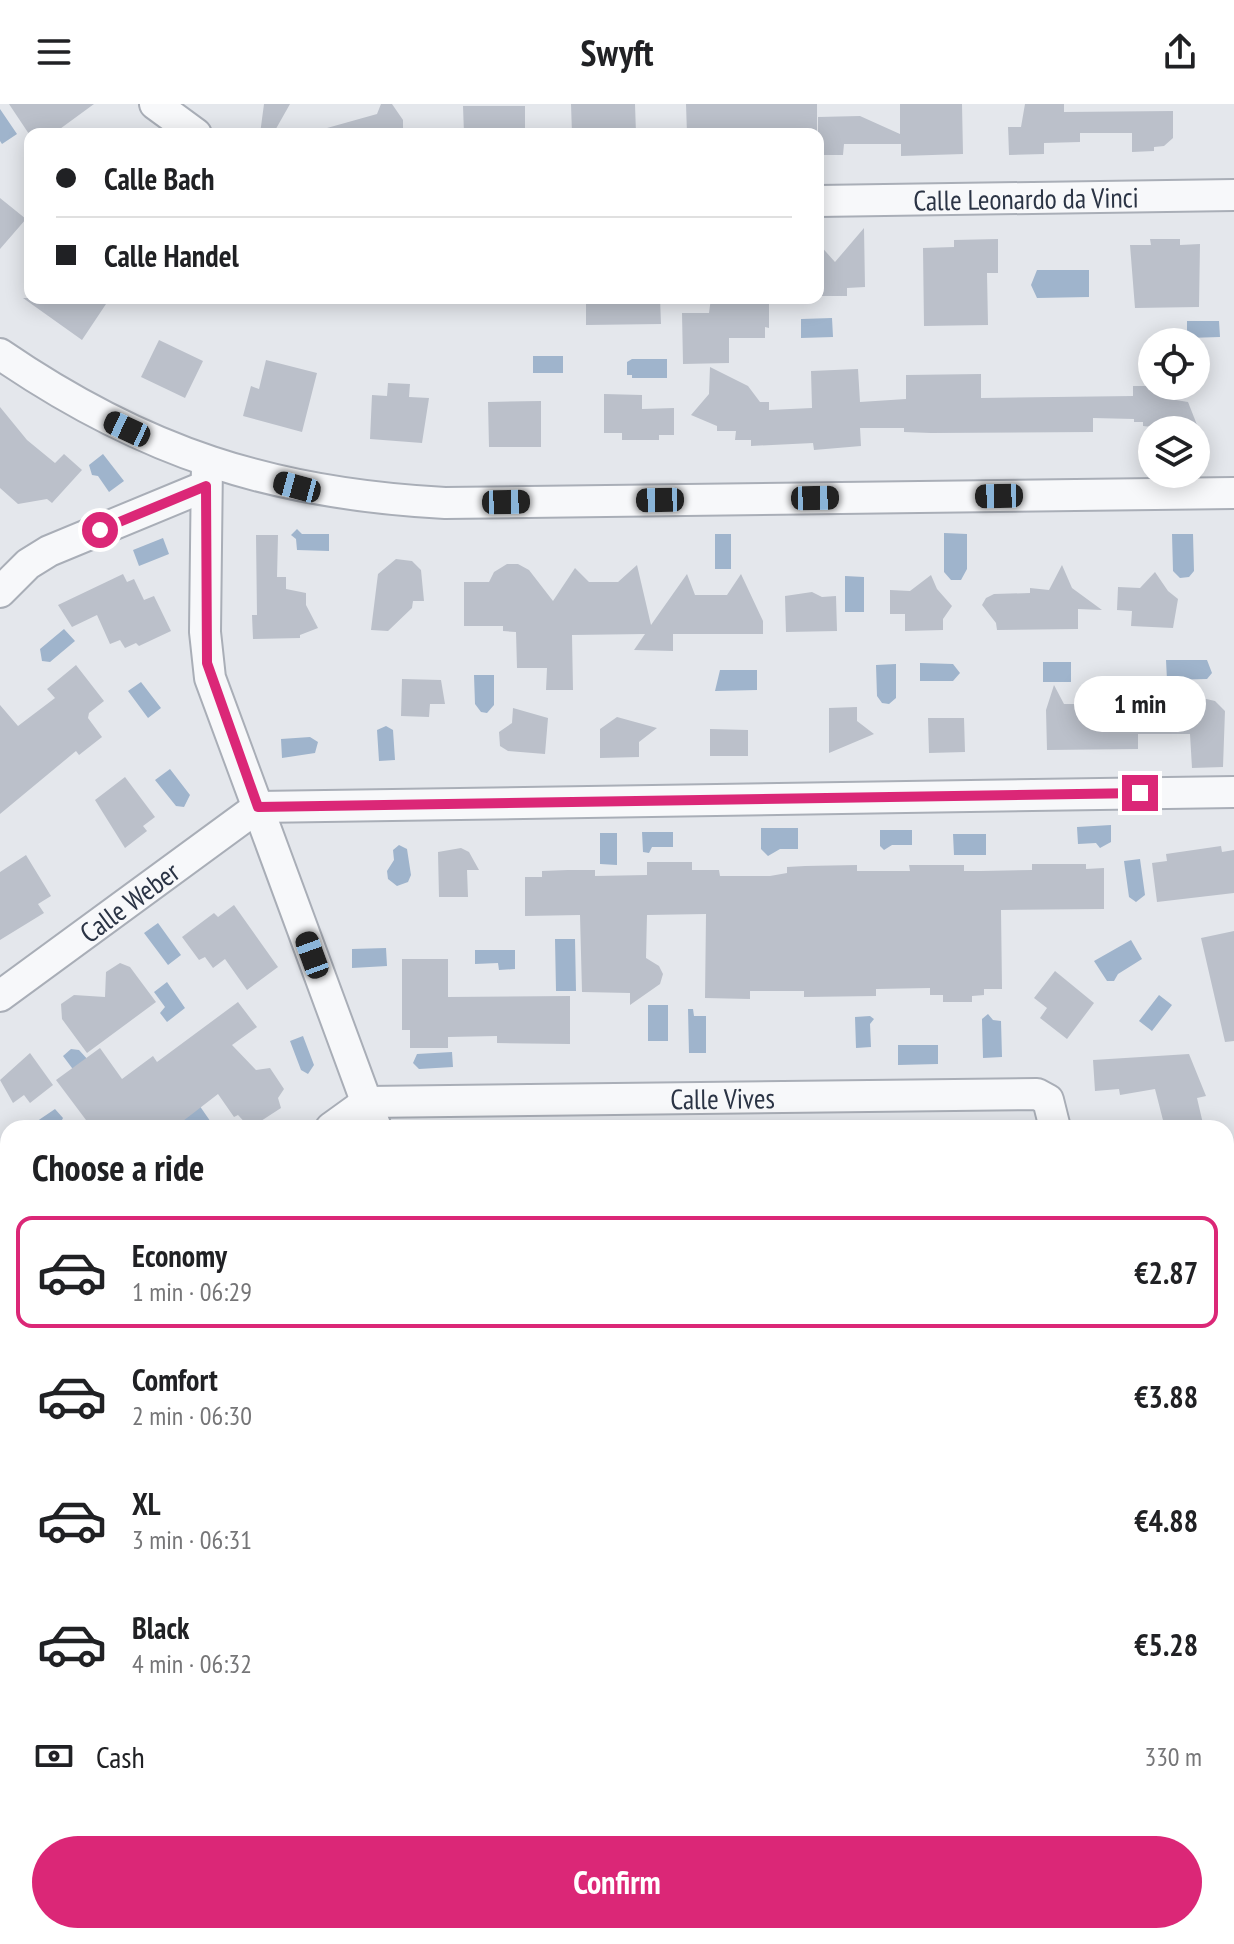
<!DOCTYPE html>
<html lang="en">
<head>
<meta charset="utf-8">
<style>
	body { margin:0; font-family:"PT Sans Narrow",sans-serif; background:#f2f2f2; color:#202124; height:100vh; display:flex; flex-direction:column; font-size:30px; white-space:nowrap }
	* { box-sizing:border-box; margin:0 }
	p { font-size:26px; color:#757577 }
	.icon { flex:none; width:44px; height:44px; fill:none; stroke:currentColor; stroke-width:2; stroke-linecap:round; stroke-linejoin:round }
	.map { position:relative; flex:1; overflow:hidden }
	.sheet { position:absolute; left:0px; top:1016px; width:1234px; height:824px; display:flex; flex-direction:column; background:#fff; border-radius:24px 24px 0 0; box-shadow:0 4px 20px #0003 }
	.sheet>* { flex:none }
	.hud { position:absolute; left:24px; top:24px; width:800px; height:176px; border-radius:16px; box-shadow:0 4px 20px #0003; display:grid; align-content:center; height:176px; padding:0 32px; background:#fff }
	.controls { position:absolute; left:1138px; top:224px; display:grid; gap:16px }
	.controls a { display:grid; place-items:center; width:72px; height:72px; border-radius:50%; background:#fff; box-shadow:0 4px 20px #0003; font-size:40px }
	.end { position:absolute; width:36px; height:36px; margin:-18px; border:10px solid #db2777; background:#fff; box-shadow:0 0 0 4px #fff }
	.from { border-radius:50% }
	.bubble { position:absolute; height:56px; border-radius:28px; background:#fff; box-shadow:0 4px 20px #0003; font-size:26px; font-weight:800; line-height:56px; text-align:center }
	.car { position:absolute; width:24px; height:48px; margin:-24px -12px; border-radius:10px; box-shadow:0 0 6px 2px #0007; background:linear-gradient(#222 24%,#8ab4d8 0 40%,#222 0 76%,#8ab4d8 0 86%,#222 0) }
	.hud b { display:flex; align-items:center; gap:28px; height:76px; font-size:30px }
	.hud b+b { border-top:2px solid #e0e0e0 }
	.hud i { width:20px; height:20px; background:#202124 }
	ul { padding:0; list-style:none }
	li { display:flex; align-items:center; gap:24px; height:112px; margin:0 16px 12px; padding:0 16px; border:4px solid transparent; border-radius:16px }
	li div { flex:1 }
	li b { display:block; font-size:30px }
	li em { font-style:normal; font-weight:800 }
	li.on { border-color:#db2777 }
	li>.icon { width:72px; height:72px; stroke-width:1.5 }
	h2 { padding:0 32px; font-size:36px; line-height:96px }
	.pay { display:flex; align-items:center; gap:20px; height:88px; padding:0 32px; font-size:30px }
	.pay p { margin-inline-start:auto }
	.cta { display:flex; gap:16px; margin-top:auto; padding:16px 32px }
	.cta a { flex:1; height:92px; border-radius:48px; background:#db2777; color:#fff; font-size:32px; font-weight:800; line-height:92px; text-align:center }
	header { display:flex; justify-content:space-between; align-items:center; height:104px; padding:0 32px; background:#fff; font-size:36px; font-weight:800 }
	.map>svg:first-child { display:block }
	.water { fill:#9fb4cc }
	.building { fill:#bbc0ca }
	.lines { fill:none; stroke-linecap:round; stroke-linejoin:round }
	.minor-casing { stroke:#a9aeb7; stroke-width:34 }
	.minor { stroke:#f7f8fa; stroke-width:30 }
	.route { stroke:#db2777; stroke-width:10 }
	.labels { text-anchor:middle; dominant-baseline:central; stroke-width:6; stroke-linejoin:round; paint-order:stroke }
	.street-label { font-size:28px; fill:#2b3445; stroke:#f4f6f9 }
</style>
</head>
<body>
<header><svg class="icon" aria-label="menu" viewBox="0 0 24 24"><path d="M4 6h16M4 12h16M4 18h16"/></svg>Swyft<svg class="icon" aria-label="share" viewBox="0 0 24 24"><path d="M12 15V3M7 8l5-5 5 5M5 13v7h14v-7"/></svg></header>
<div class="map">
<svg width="1234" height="1840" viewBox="0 0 1234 1840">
	<rect width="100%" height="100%" fill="#e4e7ec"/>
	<path class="water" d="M0 5 17 30 2 40 0 37Z
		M1037 166H1089V193L1037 194 1031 181Z
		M832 214 833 233 801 234V215Z
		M1187 217H1219L1220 233 1187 234Z
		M533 252H563V269H533Z
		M632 255H667V274H632V271H627V258Z
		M103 350 124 377 109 388 98 372 92 371 89 361Z
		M297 425 302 430H329V447L297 446 296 435 291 431Z
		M944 429 967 430V465L961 476H951L944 468Z
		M715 430H731V465H715Z
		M1172 430H1193L1194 467 1189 473 1180 474 1173 467Z
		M163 434 169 450 139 462 133 446Z
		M845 472 864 473V508H845Z
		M64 525 75 537 50 558 42 557 40 545Z
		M1166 556H1207L1212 569 1207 575 1167 576Z
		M1043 558H1071V578H1043Z
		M920 559 953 560 960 569 953 577H920Z
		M896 560V594L889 600 882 599 877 592 876 561Z
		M720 566H757V586L715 587Z
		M474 571H494V601L487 609 481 608 475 600Z
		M141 578 161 604 148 614 128 587Z
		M386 622 393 626 395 656 379 657 377 626Z
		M310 633 318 638 315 649 282 654 281 635Z
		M170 665 190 691 184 703 176 702 155 676Z
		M1111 721V738L1100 744 1096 739 1078 740 1077 723Z
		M761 724H798V745H780L768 752 761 745Z
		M880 726H912V741H892L884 746 880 742Z
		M642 728H673V743H652L649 749 643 748Z
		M600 729H617V761L600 760Z
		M953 730H986V751H954Z
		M399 741 407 745 411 771 408 778 397 782 388 775 387 767 394 756 393 746Z
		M1140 755 1145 791 1136 798 1129 793 1124 757Z
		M158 819 181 851 168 861 144 829Z
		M555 835H575L576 887H556Z
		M1131 836 1142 855 1118 870 1114 877H1107L1094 857Z
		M386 844 387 862 352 864V845Z
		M475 846H515V865L499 866 498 859 475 860Z
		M167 878 185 904 167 918 160 909 165 903 154 888Z
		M1159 891 1172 901 1152 927 1139 917Z
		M648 901H668V937H648Z
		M688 905H693L694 912H706V949H689Z
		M988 910 993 916 1001 917 1002 953 983 954 982 915Z
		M870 912 874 915 870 920 871 943 856 944 855 913Z
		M303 932 314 961 308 970 301 966 290 937Z
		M898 941H938V960L898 961Z
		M71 945 79 946 90 958 84 980 63 952Z
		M452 948 453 963 419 965 413 959 417 950Z
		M197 998 215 1024H188L179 1010Z
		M55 1005 63 1014 58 1024H27Z"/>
	<path class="building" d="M9 0H94L53 30H29Z
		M264 0H290L273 30H260Z
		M381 0H392L403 16V30H328L327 24 377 10Z
		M571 0H635L636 30H572Z
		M686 0H817V30H687Z
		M900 0H962L963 50 901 52V40H844L843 51H818V13L860 12 900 30Z
		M1025 0H1064V8L1173 7V34L1164 42 1154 43V47L1132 48V29H1080V38L1044 39V50L1009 51 1008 23H1021Z
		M463 2H525V30H464Z
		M0 94 26 115 0 145Z
		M864 124 865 183 847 184V192H818V139L835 158Z
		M998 135V169H987L988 221 924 222 923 144 954 143V136Z
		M1150 135H1180V141L1200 140 1199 203 1135 204 1130 141H1151Z
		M23 194H110L82 236Z
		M586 194H660L661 220 586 221Z
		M711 194H769V224L765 223V234H729V259L683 260 682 209H709Z
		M159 236 203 257 185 294 141 273Z
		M266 256 317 269 302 328 243 312 251 282 259 285Z
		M710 263 748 282 760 298H769V306L812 304 811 267 858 265 860 298 906 295V271L981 270V294L1133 292V282H1164V294L1188 298 1199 326H1152V323L1143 322V318H1134V315L1093 314V328L931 329 904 328V324H860L861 342 814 346 813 339 751 342V336H735L736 327H717V322L691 311 709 290Z
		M388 279 410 280 409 293 429 294 422 339 370 335 372 291 387 292Z
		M604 290 642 291V305L674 304V331H659V336H622V329H604Z
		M541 297V343H489L488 298Z
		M0 303 27 336 55 359 64 350 82 366 52 399 47 395 18 400 0 384Z
		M256 431H278L277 473H286V485L306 489V501L318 524 300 531V534L253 535 252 511H257Z
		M396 455 412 457 421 466 424 497H413L412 504 388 527 371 526 378 470Z
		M507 460H518L529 466 553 497 575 464 589 478H618L637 461 651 521 687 470 695 491H727L741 470 763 517V530H673V547L634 546 645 530 572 531 573 586H546L547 564H517L516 528 503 527V522H464V478H489L494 468Z
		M1062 461 1072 484 1102 506 1078 505V525L997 526 996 519 982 501 986 494 994 490 1030 489V484L1049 486Z
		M1155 468 1168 487 1178 495 1173 524 1131 522 1132 507 1117 506 1118 483 1140 484Z
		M123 470 127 478 134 475 144 496 154 492 171 527 139 542 136 539 125 544 120 536 110 540 97 511 72 523 58 501Z
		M931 471 937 485 952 502 943 515V526L905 527V510H890V486L910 487Z
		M812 488 822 493 836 492 837 527 786 528 785 492Z
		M76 561 104 597 89 609 88 614 102 633 79 651 76 647 0 710V601L18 622 55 594 47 585Z
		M402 575 441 576 445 600H430L429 613 401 612Z
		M1054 581 1064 600H1103V590L1198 587V593L1215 597 1225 607 1223 663 1192 664 1190 630H1138V645L1047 646 1046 606Z
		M857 603V617L874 630 829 649V604Z
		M513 604 548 614 545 650 508 647 500 642 499 628 512 619Z
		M617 613 657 624 639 638V653L600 654V625Z
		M928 614H964L965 648 929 649Z
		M710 625 748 626V652H710Z
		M125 673 155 713 143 722 147 727 125 744 95 696Z
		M1221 742 1222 748 1234 746V789L1157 798 1152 759 1167 757 1166 750Z
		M461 744 469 748 479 766H467L468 793H439L438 748Z
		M26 751 51 792 38 800 44 809 0 836V768Z
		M647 758H692V766H719L720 772H770L787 769V763L805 762 857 761V767H910L909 761H964V767H981L1032 766V760H1086V765L1104 764V805L1001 806 1002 885H984V891L972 892V898H943V891H930V884L876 885V892L804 893V887H750V895L705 894 706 810 647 811 646 854 659 862 663 870 660 880 630 901V889L582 888 580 811 525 812V773H542V767L568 766H595V772L647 771Z
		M234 801 278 863 247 886 225 855 213 864 205 853 199 856 182 833 214 809 218 813Z
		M1234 827V937L1225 938 1201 834Z
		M402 855H448V893L570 892V940L497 939V932L448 933V944H410V926H402Z
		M120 859 130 863 156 898 87 949 62 915 61 900 74 891 105 893 106 868Z
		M1055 867 1094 899 1067 935 1040 914 1047 904 1034 894Z
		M238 898 257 923 232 941 256 966 270 964 284 985 278 994 281 1004 250 1024 238 1011 234 1013 218 990 174 1024H92L56 976 100 944 122 975 153 952 157 958Z
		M30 949 53 981 30 999 24 991 13 999 0 976Z
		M1189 950 1206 992 1197 994 1204 1024H1165L1155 985 1120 991 1119 985 1095 987 1093 956Z"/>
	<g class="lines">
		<defs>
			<g id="minor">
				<path d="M155 0 196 30"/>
				<path id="s1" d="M818 97 1234 91"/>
				<path d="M0 250C143 348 272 390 445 399L1234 389"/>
				<path d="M207 358 205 528 210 574 376 1024"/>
				<path d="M0 488 28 460 49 447 206 382"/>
				<path id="s2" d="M0 892 258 703 1234 688"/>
				<path id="s3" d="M331 1024 367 998 1037 990 1048 996 1055 1024"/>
				<path d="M1226 1452 1234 1449"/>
				<path d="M1226 1783 1234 1780"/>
				<path d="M1226 1829 1234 1832"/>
				<path d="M674 1832 677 1840"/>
				<path d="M349 1840 367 1832"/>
				<path d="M1098 1840 1116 1832"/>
			</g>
		</defs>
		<use href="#minor" class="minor-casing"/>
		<use href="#minor" class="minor"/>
	</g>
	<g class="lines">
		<path class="route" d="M100 426 206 382 207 559 258 703 1140 689"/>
	</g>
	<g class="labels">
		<g class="street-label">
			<text stroke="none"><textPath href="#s1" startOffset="208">Calle Leonardo da Vinci</textPath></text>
			<text stroke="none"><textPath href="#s2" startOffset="160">Calle Weber</textPath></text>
			<text stroke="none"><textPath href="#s3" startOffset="400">Calle Vives</textPath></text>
		</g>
	</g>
</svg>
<div class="controls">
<a><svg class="icon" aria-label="locate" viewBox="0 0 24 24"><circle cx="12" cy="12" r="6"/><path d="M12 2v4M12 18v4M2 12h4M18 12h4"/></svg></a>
<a><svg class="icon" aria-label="layers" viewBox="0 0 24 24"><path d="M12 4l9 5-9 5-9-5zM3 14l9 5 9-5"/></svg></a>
</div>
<i class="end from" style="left:100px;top:426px"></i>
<i class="end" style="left:1140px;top:689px"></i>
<div class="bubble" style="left:1074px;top:572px;width:132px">1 min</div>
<i class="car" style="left:127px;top:325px;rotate:295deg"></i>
<i class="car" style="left:297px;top:383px;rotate:285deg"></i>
<i class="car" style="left:999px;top:392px;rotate:269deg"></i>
<i class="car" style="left:815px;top:394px;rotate:89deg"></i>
<i class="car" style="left:660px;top:396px;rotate:269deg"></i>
<i class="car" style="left:506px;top:398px;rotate:89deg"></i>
<i class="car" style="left:312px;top:851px;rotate:340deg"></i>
<div class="hud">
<b><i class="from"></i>Calle Bach</b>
<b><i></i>Calle Handel</b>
</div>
<section class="sheet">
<h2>Choose a ride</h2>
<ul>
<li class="on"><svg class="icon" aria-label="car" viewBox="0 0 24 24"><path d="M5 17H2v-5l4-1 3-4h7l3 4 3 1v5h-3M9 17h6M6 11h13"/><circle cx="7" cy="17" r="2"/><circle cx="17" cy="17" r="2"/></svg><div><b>Economy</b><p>1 min · 06:29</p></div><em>€2.87</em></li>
<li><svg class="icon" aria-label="car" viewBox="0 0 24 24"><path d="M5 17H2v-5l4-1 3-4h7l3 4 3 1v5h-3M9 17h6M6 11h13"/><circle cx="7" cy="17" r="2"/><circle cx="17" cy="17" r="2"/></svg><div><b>Comfort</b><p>2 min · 06:30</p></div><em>€3.88</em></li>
<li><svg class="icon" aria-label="car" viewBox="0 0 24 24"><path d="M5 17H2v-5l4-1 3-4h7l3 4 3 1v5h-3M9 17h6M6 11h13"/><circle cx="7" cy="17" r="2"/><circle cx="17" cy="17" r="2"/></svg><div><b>XL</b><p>3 min · 06:31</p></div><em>€4.88</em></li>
<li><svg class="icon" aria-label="car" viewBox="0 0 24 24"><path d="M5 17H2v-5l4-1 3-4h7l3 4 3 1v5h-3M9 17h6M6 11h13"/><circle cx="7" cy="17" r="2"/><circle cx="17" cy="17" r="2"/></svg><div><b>Black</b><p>4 min · 06:32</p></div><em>€5.28</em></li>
</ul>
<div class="pay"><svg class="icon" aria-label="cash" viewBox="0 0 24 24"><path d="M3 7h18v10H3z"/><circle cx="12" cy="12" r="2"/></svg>Cash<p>330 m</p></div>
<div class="cta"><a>Confirm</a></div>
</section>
</div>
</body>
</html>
